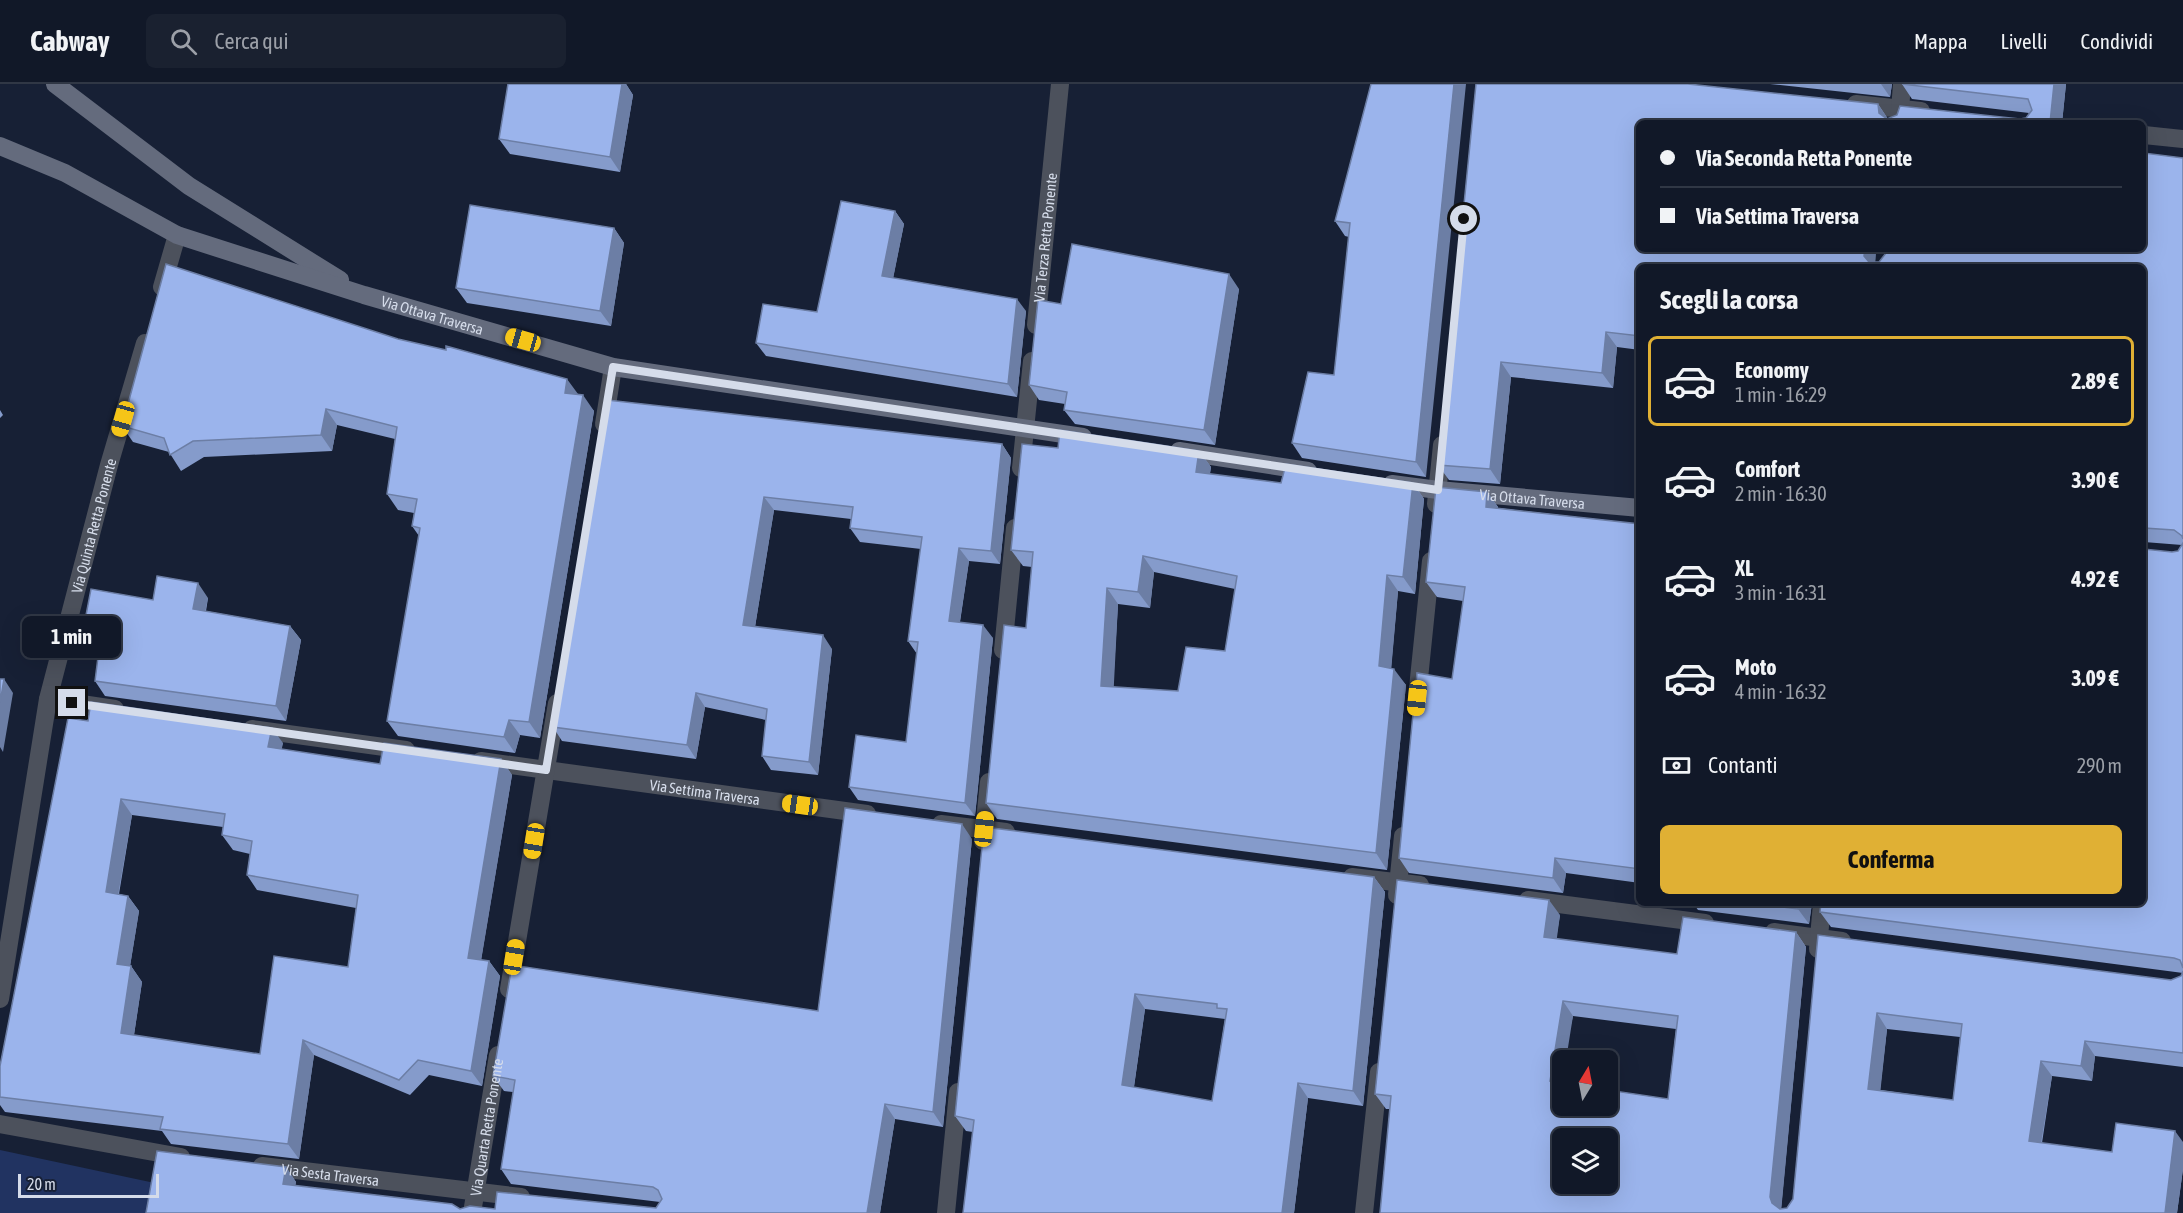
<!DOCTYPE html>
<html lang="it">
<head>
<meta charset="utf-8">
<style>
	body { margin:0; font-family:"Asap Condensed",sans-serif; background:#1a2130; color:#f1f3f6; height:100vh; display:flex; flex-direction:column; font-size:22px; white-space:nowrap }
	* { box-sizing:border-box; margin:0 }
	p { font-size:20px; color:#9ca0a8 }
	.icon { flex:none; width:33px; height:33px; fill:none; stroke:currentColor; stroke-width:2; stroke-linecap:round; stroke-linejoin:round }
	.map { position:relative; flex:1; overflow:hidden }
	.sheet { position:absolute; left:1636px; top:180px; width:510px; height:642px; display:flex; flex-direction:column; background:#111828; border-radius:9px; box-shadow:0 6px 24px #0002,0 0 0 2px #303745 }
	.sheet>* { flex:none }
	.hud { position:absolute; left:1636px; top:36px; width:510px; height:132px; border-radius:9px; box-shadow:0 6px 24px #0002,0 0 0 2px #303745; display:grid; align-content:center; height:132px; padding:0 24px; background:#111828 }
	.needle { width:39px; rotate:10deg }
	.controls { position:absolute; left:1552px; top:966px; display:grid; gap:12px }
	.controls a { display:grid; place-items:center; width:66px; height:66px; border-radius:9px; background:#111828; box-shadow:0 6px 24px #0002,0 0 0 2px #303745; font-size:30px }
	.scale { position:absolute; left:18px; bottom:15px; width:141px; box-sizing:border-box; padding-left:6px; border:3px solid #d5dcea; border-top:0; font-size:16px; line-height:21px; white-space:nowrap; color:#d5dcea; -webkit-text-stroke:4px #172035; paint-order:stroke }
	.end { position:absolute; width:27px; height:27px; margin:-14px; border:8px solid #d5dcea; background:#111; box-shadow:0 0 0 3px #111 }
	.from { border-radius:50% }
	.bubble { position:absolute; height:42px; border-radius:9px; background:#111828; box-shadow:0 6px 24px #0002,0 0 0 2px #303745; font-size:20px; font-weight:700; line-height:42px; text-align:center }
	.car { position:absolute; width:18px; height:36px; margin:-18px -9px; border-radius:8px; box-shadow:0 0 4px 2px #0007; background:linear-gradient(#f5c518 24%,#345 0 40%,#f5c518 0 76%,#345 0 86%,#f5c518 0) }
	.hud b { display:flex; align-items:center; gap:21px; height:57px; font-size:22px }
	.hud b+b { border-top:2px solid #303745 }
	.hud i { width:15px; height:15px; background:#f1f3f6 }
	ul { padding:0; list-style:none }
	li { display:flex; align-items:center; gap:18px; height:90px; margin:0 12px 9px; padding:0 12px; border:3px solid transparent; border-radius:9px }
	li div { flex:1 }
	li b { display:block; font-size:22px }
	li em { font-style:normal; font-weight:700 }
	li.active { border-color:#e0b034 }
	li>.icon { width:54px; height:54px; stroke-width:1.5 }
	h2 { padding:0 24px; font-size:27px; line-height:72px }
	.pay { display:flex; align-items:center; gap:15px; height:66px; padding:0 24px; font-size:22px }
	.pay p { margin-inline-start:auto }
	.button { display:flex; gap:12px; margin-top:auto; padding:12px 24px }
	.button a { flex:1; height:69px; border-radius:9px; background:#e0b034; color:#111; font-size:24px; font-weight:700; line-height:69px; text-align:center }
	header { display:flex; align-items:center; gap:36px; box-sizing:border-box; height:84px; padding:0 30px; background:#111828; border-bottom:2px solid #303745 }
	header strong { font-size:28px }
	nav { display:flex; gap:33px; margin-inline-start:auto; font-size:21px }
	.search { width:420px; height:54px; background:#1a2130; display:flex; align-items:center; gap:15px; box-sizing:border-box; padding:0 21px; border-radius:9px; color:#9ca0a8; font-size:22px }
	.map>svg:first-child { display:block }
	.green { fill:#213361 }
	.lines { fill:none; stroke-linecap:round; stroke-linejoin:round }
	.street { stroke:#4c515c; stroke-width:18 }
	.secondary { stroke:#646b7d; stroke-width:18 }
	.wall { fill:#859bcb; fill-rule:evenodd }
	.shaded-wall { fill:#6c7ea5 }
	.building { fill:#9bb4ec; stroke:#6c7ea5; stroke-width:1.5; fill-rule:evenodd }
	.route { stroke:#d5dcea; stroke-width:8 }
	.labels { text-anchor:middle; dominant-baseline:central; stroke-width:6; stroke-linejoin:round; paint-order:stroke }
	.street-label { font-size:15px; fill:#d5dcea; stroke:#172035 }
</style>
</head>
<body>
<header>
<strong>Cabway</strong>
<div class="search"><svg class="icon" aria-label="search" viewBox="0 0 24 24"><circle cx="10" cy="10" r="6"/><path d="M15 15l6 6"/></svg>Cerca qui</div>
<nav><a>Mappa</a><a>Livelli</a><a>Condividi</a></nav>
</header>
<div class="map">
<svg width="2183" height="1129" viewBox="0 0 2183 1129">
	<rect width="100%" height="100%" fill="#172035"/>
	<path class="green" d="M0 1066 164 1101 159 1129H0Z"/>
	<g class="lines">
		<g class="street">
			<path d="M1856 20 1921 27"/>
			<path d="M1899 39 1902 0"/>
			<path d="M2144 51 2183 55"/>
			<path d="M162 203 177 151"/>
			<path id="s1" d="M1036 241 1060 0"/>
			<path d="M604 340 613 283"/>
			<path d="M1021 384 1032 277"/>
			<path d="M1436 420 1442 361"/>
			<path d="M1003 566 1015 444"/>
			<path d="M1417 614 1431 477"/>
			<path d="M48 615 115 625"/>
			<path d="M252 645 406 666"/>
			<path id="s2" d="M481 677 867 730"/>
			<path d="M941 740 1006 748"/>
			<path d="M983 757 989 698"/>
			<path d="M1352 793 1420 801"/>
			<path d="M1397 811 1403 752"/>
			<path d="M1528 816 1705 839"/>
			<path d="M1774 848 1842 857"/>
			<path d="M1818 865 1822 819"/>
			<path d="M509 905 557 619"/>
			<path id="s3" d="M0 915 48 615 109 381 145 259"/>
			<path d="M0 1040 181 1073"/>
			<path id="s4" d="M262 1082 521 1113"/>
			<path id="s5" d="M472 1129 498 971"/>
			<path d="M946 1129 958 1008"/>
			<path d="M1364 1129 1379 988"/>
		</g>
		<g class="secondary">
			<path d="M55 0 189 102 340 196"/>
			<path id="s6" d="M0 62 65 89 177 151 364 211 613 283 1083 353"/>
			<path d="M1179 367 1308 387"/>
			<path id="s7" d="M1392 400 1438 406 1640 424"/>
		</g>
	</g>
	<path class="wall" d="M508 0H626L633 11 620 88 510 70 499 55Z
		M1371 0 1426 393 1302 374 1292 359 1334 291 1349 153 1345 152 1335 137Z
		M1476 0 1878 20 1888 35H2020L2026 34 2029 29 1912 15 1902 0H2066L2062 39H1640V165H1876L1875 178H1879L2183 74V983L2095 972 2092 997 2052 992 2042 1059 2183 1085 2177 1129H1380L1390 1025H1386L1375 1010 1560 831 1556 855 1677 870 1796 848 1806 863 1781 1125 1787 1124 1793 1115 1818 851 2171 896 2181 892 2183 889 1831 843 1820 828 2144 819 2172 468 2178 467 2182 461 2144 458V183H1640V266L1617 263 1613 304 1511 293 1500 400 1449 396 1438 381ZM1573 932 1676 945 1668 1015 1563 1022V976ZM1887 945 1960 953 1953 1016 1880 1006Z
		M1770 0H1892L1890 13Z
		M895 127 904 140 893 194 1026 227 1017 313 766 272 756 259 817 228Z
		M614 144 624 159 611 242 467 219 456 204Z
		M1239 205 1215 361 1075 340 1064 326 1065 320 1039 316 1029 301 1061 220Z
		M398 255 578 310 594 327 540 654 520 651 515 669 398 652 387 637 419 452 412 442 414 429 398 426 387 410 395 355 337 341 332 367 204 373 181 387 169 368 133 358 122 342Z
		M607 316 1002 360 1011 374 1000 480 969 477 960 538 993 554 975 732 858 716 849 703 906 658 917 570 908 557 921 465 860 458 850 444 851 435 774 426 755 543 832 565 818 691 771 686 762 672 766 636 705 623 696 675 562 657 553 643Z
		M0 326 3 331 0 334Z
		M1058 364 1199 367 1211 383 1210 390 1281 399H1413L1424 415 1415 510 1398 507 1391 584 1406 601 1387 786 997 735 986 719 1026 544 1032 483 1023 482 1011 466ZM1154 488 1235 505 1225 567 1178 607 1113 603 1118 520 1150 524Z
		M1487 408 1498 423V424L1640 440V799L1566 789 1563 809 1409 789 1399 774 1452 595 1463 517 1437 513 1426 498Z
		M208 514 206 527 290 542 301 556 286 637 105 612 95 597 99 568 92 567 82 552 153 516Z
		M88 637 283 659 281 665 380 680 501 675 512 691 481 876 489 877 500 892 482 1002 429 991 410 1011 314 971 299 1075 171 1060 162 1047 5 1028 0 1021V982ZM132 731 223 743 222 751 233 766 250 770 247 791 257 806 356 824 348 883 260 970 134 951 142 898 131 882H130L139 827 128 812 119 810Z
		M984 743 1374 793 1385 808 1363 1022 1308 1014 1294 1129H963L973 1048 966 1047 955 1032ZM1145 925 1225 935 1212 1017 1134 1003Z
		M972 755 943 1043 895 1035 880 1129H146L286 1083 296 1098 295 1102 460 1125 656 1124 660 1118 511 1100 501 1085 513 1008 504 1007 493 992 818 927Z
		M1693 819H1812L1809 840 1698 826Z"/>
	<path class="shaded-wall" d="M622 0H626L633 11 620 88 610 73Z
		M1454 0H1466L1426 393 1416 378Z
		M1881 0H1892L1890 13Z
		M2054 0H2066L2062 39H2050Z
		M1878 20 1888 35V39L1879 29Z
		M895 127 904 140 891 205 882 192Z
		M614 144 624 159 611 242 600 227Z
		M1865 165H1876L1875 183H1872L1864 172Z
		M1229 190 1239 205 1215 361 1204 346Z
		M1017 215 1026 227 1017 313 1008 300Z
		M1606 248 1617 263 1613 304 1602 289Z
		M1501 278 1511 293 1500 400 1490 385Z
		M567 295 578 310 565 309Z
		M583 311 594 327 540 654 529 638Z
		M326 325 337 341 332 367 321 351Z
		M1002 360 1011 374 1000 480 991 467Z
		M1199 367 1211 383 1207 404 1196 388Z
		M1413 399 1424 415 1415 510 1403 493Z
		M1487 408 1498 423 1496 438 1486 423Z
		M764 413 774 426 753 555 743 541Z
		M959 464 969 477 958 550 949 537Z
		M1143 472 1154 488 1150 524 1138 508Z
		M1387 491 1398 507 1390 599 1379 582Z
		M198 499 208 514 203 539 193 525Z
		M1107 504 1118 520 1113 618 1101 602Z
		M983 541 993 554 975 732 965 719Z
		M290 542 301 556 286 637 276 622Z
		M823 551 832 565 818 691 809 678Z
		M1394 585 1406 601 1387 786 1376 769Z
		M4 595 13 609 3 668 0 663V619Z
		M696 609 705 623 696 675 687 661Z
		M509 636 520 651 515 669 504 653Z
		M272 644 283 659 279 679 268 663Z
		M501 675 512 691 479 889 468 874Z
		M121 715 132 731 116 823 106 808Z
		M962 740 972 755 943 1043 933 1028Z
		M1555 774 1566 789 1563 809 1553 794Z
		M1374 793 1385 808 1363 1022 1353 1007Z
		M128 812 139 827 128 895 117 880Z
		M1549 816 1560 831 1555 868 1544 853Z
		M1799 819H1812L1809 840 1798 825Z
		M1796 848 1806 863 1781 1128 1772 1119 1770 1113Z
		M489 877 500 892 482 1002 471 987Z
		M131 882 142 898 132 964 121 949Z
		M1135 910 1145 925 1132 1016 1122 1001Z
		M1563 917 1573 932 1566 976H1563V998L1561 1012 1550 997Z
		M1877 929 1887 945 1879 1020 1868 1005Z
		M303 956 314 971 299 1075 288 1060Z
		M2085 957 2095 972 2092 997 2081 982Z
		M2041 977 2052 992 2039 1072 2029 1057Z
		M1298 999 1308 1014 1294 1129H1282Z
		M885 1020 895 1035 880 1129H867Z
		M2175 1047 2183 1058V1085L2177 1129H2165Z
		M286 1083 296 1098 293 1115 283 1100Z"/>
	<path class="building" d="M508 0H622L610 73 499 55Z
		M1371 0H1454L1416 378 1292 359 1308 288 1334 291 1350 139 1335 137Z
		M1476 0H1688L1878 20 1879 29 1887 35 1897 31 1900 22 2020 35 2026 34 2032 26 2028 15 1902 0H2054L2050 39H1640V165H1865L1864 172 1869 178H1879L1886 169V165H2144V69L2183 74V455L2182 452 2174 446 2144 444V183H1640V252L1606 248 1602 289 1501 278 1490 385 1438 381Z
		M841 117 895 127 882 192 1017 215 1008 300 756 259 763 220 817 228Z
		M470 121 614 144 600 227 456 204Z
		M1072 160 1229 190 1204 346 1064 326 1067 308 1029 301 1038 216 1061 220Z
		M166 180 398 255 446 266V262L567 295 565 309 583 311 529 638 509 636 504 653 387 637 420 444 412 442 417 415 387 410 397 343 326 325 321 351 193 357 170 371 164 354 122 342Z
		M607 316 1002 360 991 467 959 464 949 537 983 541 965 719 849 703 856 651 906 658 918 558 908 557 922 453 850 444 853 423 764 413 743 541 823 551 809 678 762 672 767 625 696 609 687 661 553 643Z
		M1060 346 1199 367 1196 388 1281 399 1286 380 1413 399 1403 493 1387 491 1379 582 1394 585 1376 769 986 719 1004 541 1026 544 1033 468 1011 466 1022 360 1058 364ZM1143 472 1237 492 1225 567 1186 563 1178 607 1101 602 1107 504 1138 508Z
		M1436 403 1487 408 1486 423 1640 440V785L1555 774 1553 794 1399 774 1417 589 1452 595 1465 503 1426 498Z
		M2183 459V884L2180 876 2174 874 1820 828 1821 819H2144V465L2172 468 2178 467Z
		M157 492 198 499 193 525 290 542 276 622 95 597 100 557 82 552 91 505 153 516Z
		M0 595H4L0 619Z
		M91 618 272 644 268 663 380 680 384 659 501 675 468 874 489 877 471 987 418 976 399 996 303 956 288 1060 160 1045 163 1033 0 1013V982L68 634 88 637ZM121 715 225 730 222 751 252 757 247 791 358 811 348 883 274 872 260 970 121 949 131 882 117 880 128 812 106 808Z
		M845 724 962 740 933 1028 885 1020 867 1129H146L157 1067 286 1083 283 1100 452 1120 460 1125 470 1122 495 1125 497 1108 656 1124 662 1115 658 1106 653 1103 501 1085 515 996 493 992 512 881 818 927Z
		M984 743 1374 793 1353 1007 1298 999 1282 1129H963L974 1036 955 1032ZM1135 910 1217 920V924L1227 925 1212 1017 1122 1001Z
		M1397 796 1549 816 1544 853 1677 870 1683 833 1796 848 1770 1113 1772 1119 1780 1125 1787 1124 1793 1115 1818 851 2171 896 2181 892 2183 887V969L2085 957 2081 982 2041 977 2029 1057 2112 1068 2116 1039 2175 1047 2165 1129H1380L1391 1012 1375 1010ZM1563 917 1678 932 1668 1015 1608 1006V1022H1563V999L1550 997ZM1877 929 1962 940 1953 1016 1868 1005ZM1563 1054H1608V1100H1563Z
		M1750 819H1799L1798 825Z"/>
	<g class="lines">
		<path class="route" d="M72 619 546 686 613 283 1438 406 1464 135"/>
	</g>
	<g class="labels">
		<g class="street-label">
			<text stroke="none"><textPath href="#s1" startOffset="88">Via Terza Retta Ponente</textPath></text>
			<text stroke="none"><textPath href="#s6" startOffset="466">Via Ottava Traversa</textPath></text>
			<text stroke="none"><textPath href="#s7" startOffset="141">Via Ottava Traversa</textPath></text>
			<text stroke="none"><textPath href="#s3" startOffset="483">Via Quinta Retta Ponente</textPath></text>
			<text stroke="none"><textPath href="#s2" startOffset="226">Via Settima Traversa</textPath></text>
			<text stroke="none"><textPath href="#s5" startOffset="87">Via Quarta Retta Ponente</textPath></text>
			<text stroke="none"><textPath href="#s4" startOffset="69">Via Sesta Traversa</textPath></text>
		</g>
	</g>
</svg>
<div class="controls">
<a><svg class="needle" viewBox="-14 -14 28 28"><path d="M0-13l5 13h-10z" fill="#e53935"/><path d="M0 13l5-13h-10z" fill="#9ca0a8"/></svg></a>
<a><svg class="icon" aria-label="layers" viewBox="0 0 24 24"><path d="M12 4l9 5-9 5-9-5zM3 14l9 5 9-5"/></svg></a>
</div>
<div class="scale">20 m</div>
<i class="end from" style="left:1464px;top:135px"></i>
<i class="end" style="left:72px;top:619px"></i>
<div class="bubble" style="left:22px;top:532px;width:99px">1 min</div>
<i class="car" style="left:523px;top:256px;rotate:286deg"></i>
<i class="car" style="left:123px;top:335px;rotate:196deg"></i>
<i class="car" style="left:1417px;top:614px;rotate:186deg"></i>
<i class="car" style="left:800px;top:721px;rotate:278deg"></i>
<i class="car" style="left:984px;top:745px;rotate:6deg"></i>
<i class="car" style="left:534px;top:757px;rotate:189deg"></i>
<i class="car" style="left:514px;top:873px;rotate:9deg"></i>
<div class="hud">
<b><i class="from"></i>Via Seconda Retta Ponente</b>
<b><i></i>Via Settima Traversa</b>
</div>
<section class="sheet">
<h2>Scegli la corsa</h2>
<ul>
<li class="active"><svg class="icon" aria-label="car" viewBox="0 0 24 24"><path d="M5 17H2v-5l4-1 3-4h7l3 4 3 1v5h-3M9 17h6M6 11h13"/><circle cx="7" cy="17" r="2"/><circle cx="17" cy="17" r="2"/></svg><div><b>Economy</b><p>1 min · 16:29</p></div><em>2.89 €</em></li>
<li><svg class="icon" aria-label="car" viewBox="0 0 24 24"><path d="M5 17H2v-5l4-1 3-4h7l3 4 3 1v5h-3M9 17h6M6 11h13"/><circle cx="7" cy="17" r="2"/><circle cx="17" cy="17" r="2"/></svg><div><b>Comfort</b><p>2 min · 16:30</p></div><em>3.90 €</em></li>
<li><svg class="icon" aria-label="car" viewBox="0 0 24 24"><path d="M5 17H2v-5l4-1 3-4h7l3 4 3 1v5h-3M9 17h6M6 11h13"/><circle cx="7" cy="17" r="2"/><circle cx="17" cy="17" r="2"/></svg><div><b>XL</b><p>3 min · 16:31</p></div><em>4.92 €</em></li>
<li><svg class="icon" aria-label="car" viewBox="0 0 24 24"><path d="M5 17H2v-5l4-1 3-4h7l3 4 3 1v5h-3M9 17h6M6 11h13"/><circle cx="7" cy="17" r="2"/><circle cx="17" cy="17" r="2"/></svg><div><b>Moto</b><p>4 min · 16:32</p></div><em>3.09 €</em></li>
</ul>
<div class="pay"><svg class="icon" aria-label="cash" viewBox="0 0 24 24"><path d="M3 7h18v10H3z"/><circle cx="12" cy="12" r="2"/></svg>Contanti<p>290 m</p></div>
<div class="button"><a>Conferma</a></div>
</section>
</div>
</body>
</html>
